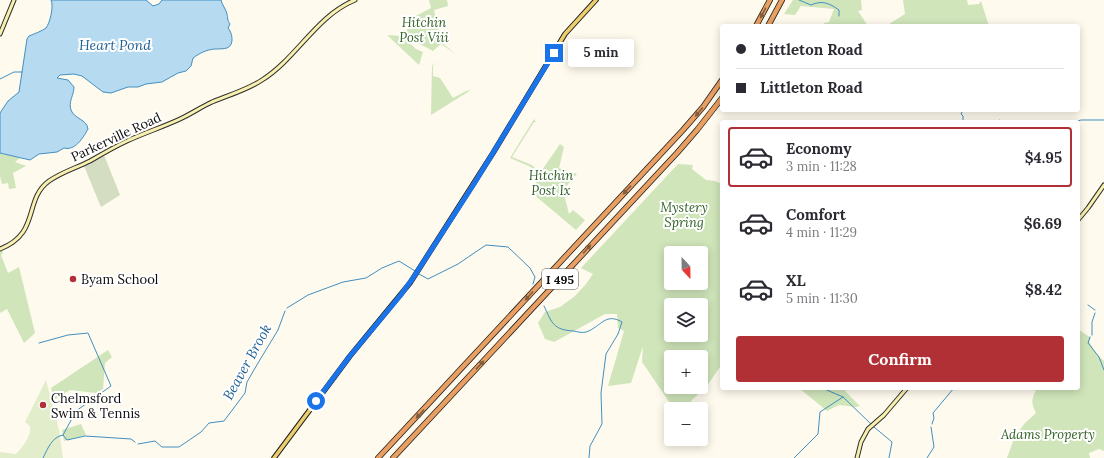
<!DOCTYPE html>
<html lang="en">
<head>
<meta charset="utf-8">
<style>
	body { margin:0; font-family:Lora,serif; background:#f7f7f7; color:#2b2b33; height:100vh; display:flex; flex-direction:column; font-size:15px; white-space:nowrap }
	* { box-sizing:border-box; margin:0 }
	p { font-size:13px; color:#7c7c81 }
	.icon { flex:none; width:22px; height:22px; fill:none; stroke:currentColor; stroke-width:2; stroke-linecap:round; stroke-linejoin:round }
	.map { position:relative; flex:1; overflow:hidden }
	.sheet { position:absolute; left:720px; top:120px; width:360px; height:270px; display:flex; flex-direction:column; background:#fff; border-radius:4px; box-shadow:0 2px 10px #0003 }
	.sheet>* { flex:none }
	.top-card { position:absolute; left:720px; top:24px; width:360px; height:88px; border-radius:4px; box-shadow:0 2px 10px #0003; display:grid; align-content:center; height:88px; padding:0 16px; background:#fff }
	.needle { width:26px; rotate:158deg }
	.buttons { position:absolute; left:664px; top:246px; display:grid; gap:8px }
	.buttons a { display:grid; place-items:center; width:44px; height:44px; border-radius:4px; background:#fff; box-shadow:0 2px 10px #0003; font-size:20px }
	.end { position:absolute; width:18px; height:18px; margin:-9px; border:5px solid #1a73e8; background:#fff; box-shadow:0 0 0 2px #fff }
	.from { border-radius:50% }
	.bubble { position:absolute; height:28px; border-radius:4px; background:#fff; box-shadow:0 2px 10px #0003; font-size:13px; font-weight:800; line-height:28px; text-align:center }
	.top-card b { display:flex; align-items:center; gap:14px; height:38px; font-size:15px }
	.top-card b+b { border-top:1px solid #e1e1e2 }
	.top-card i { width:10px; height:10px; background:#2b2b33 }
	ul { padding:7px 0 0; list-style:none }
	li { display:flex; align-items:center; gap:12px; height:60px; margin:0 8px 6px; padding:0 8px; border:2px solid transparent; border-radius:4px }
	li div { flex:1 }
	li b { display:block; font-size:15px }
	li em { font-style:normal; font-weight:800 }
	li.on { border-color:#b13036 }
	li>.icon { width:36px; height:36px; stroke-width:1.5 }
	.button { display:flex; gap:8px; margin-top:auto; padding:8px 16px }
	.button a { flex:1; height:46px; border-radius:4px; background:#b13036; color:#fff; font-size:16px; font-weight:800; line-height:46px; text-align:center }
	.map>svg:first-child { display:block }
	.green { fill:#d0e5ba; fill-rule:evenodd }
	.cemetery { fill:#d4ddc1 }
	.pitch { fill:#e1edcb }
	.water { fill:#b6dbf1; stroke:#438fc1 }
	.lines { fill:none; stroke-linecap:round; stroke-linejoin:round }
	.stream { stroke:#438fc1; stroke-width:1 }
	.secondary-casing { stroke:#2e2e2e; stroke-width:5 }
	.primary-casing { stroke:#1d1d1d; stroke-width:5.5 }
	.motorway-casing { stroke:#1d1d1d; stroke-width:6 }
	.secondary { stroke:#f8f0ae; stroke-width:3 }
	.primary { stroke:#edce6e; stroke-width:3.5 }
	.motorway { stroke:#e89f61; stroke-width:4.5 }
	.oneway { fill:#855d3b }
	.route { stroke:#1a73e8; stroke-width:5 }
	.poi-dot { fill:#b13036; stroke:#fff; stroke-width:1.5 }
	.labels { text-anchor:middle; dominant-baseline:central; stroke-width:4; stroke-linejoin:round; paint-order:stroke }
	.shield { fill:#fff; stroke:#555; stroke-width:1 }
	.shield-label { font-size:12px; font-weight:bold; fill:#0c0c0c }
	.park-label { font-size:13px; font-style:italic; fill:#2f5e23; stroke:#fff }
	.street-label { font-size:13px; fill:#0c0c0c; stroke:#fff }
	.poi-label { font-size:13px; fill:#0c0c0c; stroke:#fff; text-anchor:start }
	.water-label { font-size:14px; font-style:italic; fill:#216193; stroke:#fff }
</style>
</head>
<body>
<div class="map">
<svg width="1104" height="458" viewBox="0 0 1104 458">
	<rect width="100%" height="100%" fill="#fefaed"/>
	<path class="green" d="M429 0H447L448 6 434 10 442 43 457 55 441 44 433 51 416 42 405 33 416 16 431 8Z
		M793 0H861L862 10 858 11 868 26H823L824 23 829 22 834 9 801 6 795 15 784 14Z
		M903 0H967L968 5 979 4 981 1 989 26H886L905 14Z
		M387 35 402 36 416 49 423 52 419 65Z
		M435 62 433 66V76L440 78 453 98 466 91 471 90 431 115 432 66Z
		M534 119 536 122H534L512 157 532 165 540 173 560 144 564 147 559 168 577 174 563 190 569 214 573 210 585 220 576 230 532 193 536 183 531 167 510 158Z
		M0 153 20 158 15 162 26 166 13 173 16 188 9 189 8 183 2 184 0 176Z
		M678 164 693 165 692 169 706 180 715 181 722 184V364L707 386 691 401 698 409H695L690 403 683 409H674L642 362 643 346 631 383 608 386 624 331 618 328 617 314H605L554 342 545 339 538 323 545 312 560 307 575 296 586 284 593 274 581 268ZM671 253H701V283H671ZM671 305H701V335H671ZM671 357H701V387H671Z
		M2 250 3 252 1 255 8 273 19 267 35 333 24 343 7 309 0 313V251Z
		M1078 329 1091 338 1089 341C1093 349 1098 356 1104 361V451L1099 449 1089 453 1090 458H1007L1015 436 1025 423 1036 413C1030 401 1032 399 1037 388H1078Z
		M108 350 112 357 105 363 103 389 96 393 70 390 54 400 51 388Z
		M799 388H845V391L860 406 856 407 839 405 827 411Z
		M81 424 86 435 64 441 62 430Z"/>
	<path class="cemetery" d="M104 155 120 195 101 207 84 166Z"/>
	<path class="pitch" d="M46 380 59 430 63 458H0V452L16 454C22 448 32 435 30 426L25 422Z"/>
	<path class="water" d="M51 0H146L153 6 159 4 162 0H221C222 5 226 9 227 14 228 18 227 20 230 24L228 28C232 32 235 45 227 48 224 49 218 49 214 49 206 50 200 53 193 58L191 66 186 71 178 73 162 82 146 84 138 87H128L111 93 103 92 82 76 74 74 60 75 57 78 68 80 74 87C74 95 68 102 71 110 74 119 87 119 88 129 83 138 75 151 64 148L57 152 39 154 30 160 0 153V113L8 101 19 92 27 39 29 36C34 34 42 31 46 28 50 23 54 6 51 0Z"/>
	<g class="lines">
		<path class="stream" d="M799 0 811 5C822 0 829 3 839 10V16
			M0 79 14 72H22
			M963 110 961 114 963 116V122
			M1000 120 1001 122
			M1075 122 1081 120H1104
			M419 274 428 279 458 264 486 245 508 247 530 268 535 277 533 284
			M1088 305 1095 310
			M544 306C552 323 553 330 574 331 577 332 583 333 586 332 601 327 605 312 622 322L618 334 606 354 601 393 602 424 590 446 589 458
			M287 308 308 295 343 282 366 278 382 268 399 261 415 271
			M1092 335V322L1095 313
			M1090 337 1088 343 1099 357 1104 370
			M39 343 68 335 88 333 111 386 76 411 63 435
			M822 388 843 397 871 424
			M932 424 934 418 933 413 954 388
			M874 427 892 442 889 458
			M138 444 155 441 162 447H179L201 432 209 423 224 421 245 393 247 382 258 363 278 330 285 311
			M43 458C48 448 52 437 63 435L67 440 85 436 131 439 135 442
			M794 458 818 434 820 412 843 397
			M927 458 934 447 931 427"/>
		<defs>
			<path id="secondary" d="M0 34 14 0
				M1078 220 1088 208 1104 185
				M0 249C41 233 23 200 49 181 62 172 76 168 90 161 102 154 114 147 127 141 144 133 163 127 180 119 191 114 201 107 212 102 229 95 247 90 262 80 297 58 316 16 355 0
				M857 458 861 442 868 429 884 415 907 388"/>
			<path id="primary" d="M274 458 350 356 410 283 493 153 565 34 596 0"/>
			<path id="motorway" d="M756 26 770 0
				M768 26 782 0
				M378 458 683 130 703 107 722 80
				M393 458 677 153 697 130 722 98"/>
		</defs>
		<use href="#secondary" class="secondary-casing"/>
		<use href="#primary" class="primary-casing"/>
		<use href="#motorway" class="motorway-casing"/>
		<use href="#secondary" class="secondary"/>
		<use href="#primary" class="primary"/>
		<use href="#motorway" class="motorway"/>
	</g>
	<defs><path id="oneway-solid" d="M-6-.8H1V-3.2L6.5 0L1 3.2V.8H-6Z"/></defs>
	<g class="oneway">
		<use href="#oneway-solid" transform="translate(763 13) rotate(118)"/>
		<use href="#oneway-solid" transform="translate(699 112) rotate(130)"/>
		<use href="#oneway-solid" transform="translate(627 190) rotate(133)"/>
		<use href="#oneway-solid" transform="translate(587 249) rotate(-48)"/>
		<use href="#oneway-solid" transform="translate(529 296) rotate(132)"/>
		<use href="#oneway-solid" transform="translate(480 365) rotate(-47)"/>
		<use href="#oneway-solid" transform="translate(420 414) rotate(133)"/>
	</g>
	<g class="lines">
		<path class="route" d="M316 401 350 356 400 296 413 278 474 184 554 53"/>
	</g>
	<g class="poi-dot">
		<circle cx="73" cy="279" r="4"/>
		<circle cx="43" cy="405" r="4"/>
	</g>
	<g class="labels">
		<rect class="shield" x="542" y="269" width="36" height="20" rx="3"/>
		<g class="shield-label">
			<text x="560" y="279">I 495</text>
		</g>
		<g class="park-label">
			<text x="424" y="22">Hitchin<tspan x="424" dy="15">Post Viii</tspan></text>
			<text x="551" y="175">Hitchin<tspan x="551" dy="15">Post Ix</tspan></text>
			<text x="684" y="207">Mystery<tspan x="684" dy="15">Spring</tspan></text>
			<text x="1048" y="434">Adams Property</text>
		</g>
		<g class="street-label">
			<text transform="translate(116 137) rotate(-25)">Parkerville Road</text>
		</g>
		<g class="poi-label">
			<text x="81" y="279">Byam School</text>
			<text x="51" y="398">Chelmsford<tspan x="51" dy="15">Swim &amp; Tennis</tspan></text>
		</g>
		<g class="water-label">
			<text x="115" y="45">Heart Pond</text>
			<text transform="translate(247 362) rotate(-61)">Beaver Brook</text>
		</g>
	</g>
</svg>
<div class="buttons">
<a><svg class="needle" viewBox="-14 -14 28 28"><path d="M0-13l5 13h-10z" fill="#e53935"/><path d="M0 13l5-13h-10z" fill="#7c7c81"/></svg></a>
<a><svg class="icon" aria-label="layers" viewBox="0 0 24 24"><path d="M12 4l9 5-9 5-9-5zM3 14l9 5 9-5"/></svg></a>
<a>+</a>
<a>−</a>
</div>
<i class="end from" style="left:316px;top:401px"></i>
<i class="end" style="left:554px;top:53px"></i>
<div class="bubble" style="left:568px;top:39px;width:66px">5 min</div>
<div class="top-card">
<b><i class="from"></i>Littleton Road</b>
<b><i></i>Littleton Road</b>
</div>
<section class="sheet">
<ul>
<li class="on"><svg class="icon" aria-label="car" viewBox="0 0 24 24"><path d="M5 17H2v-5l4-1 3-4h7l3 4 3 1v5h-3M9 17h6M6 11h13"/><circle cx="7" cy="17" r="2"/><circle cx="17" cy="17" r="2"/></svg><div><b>Economy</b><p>3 min · 11:28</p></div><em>$4.95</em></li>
<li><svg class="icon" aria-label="car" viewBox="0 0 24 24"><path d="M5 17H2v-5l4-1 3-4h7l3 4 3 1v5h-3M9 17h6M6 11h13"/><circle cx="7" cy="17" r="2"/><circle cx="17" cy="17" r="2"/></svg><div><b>Comfort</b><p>4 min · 11:29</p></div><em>$6.69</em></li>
<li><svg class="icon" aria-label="car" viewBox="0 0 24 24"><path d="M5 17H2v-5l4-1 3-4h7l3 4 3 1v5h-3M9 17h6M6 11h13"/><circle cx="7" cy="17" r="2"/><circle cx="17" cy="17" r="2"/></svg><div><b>XL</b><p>5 min · 11:30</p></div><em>$8.42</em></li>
</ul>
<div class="button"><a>Confirm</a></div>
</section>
</div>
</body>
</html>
